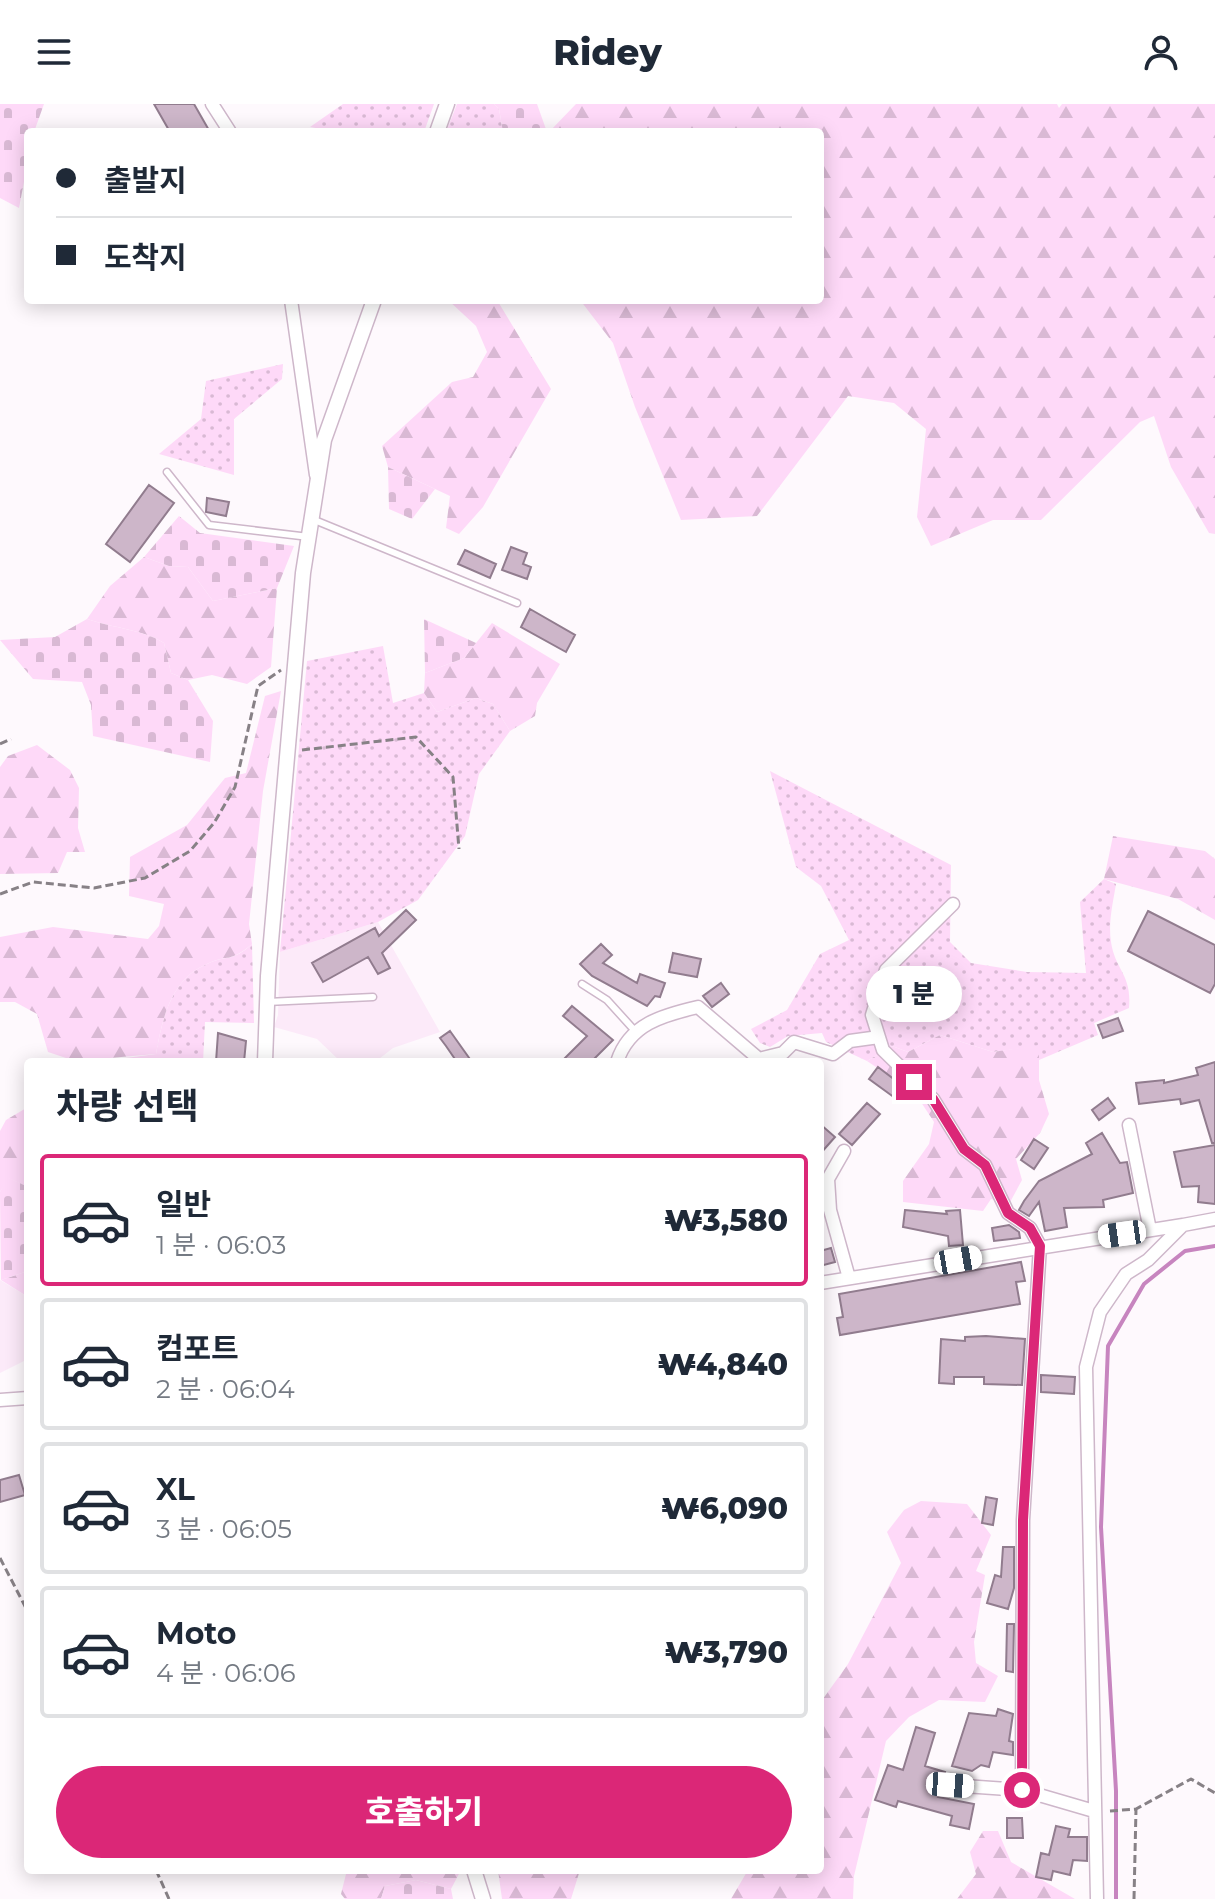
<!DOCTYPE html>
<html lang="ko">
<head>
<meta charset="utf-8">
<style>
	body { margin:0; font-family:Montserrat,"Noto Sans KR",sans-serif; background:#f6f6f7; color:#1f2937; height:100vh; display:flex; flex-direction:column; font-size:30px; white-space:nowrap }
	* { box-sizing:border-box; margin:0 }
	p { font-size:26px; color:#747a83 }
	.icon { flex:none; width:44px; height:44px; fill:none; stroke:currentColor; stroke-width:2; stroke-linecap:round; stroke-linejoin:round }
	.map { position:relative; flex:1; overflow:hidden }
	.panel { position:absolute; left:24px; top:954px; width:800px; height:816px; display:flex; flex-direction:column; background:#fff; border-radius:8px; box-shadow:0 4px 20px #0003 }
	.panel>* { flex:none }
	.top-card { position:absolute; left:24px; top:24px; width:800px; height:176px; border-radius:8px; box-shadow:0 4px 20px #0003; display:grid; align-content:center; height:176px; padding:0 32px; background:#fff }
	.end { position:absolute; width:36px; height:36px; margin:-18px; border:10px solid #db2777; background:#fff; box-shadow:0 0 0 4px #fff }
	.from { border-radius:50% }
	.bubble { position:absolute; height:56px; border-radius:28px; background:#fff; box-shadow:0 4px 20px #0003; font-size:26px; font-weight:800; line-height:56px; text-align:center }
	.car { position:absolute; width:24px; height:48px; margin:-24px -12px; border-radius:10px; box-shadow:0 0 6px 2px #0007; background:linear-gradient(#fff 24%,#345 0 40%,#fff 0 76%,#345 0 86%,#fff 0) }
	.top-card b { display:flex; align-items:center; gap:28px; height:76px; font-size:30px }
	.top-card b+b { border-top:2px solid #e0e1e3 }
	.top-card i { width:20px; height:20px; background:#1f2937 }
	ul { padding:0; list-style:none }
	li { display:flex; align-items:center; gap:24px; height:132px; margin:0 16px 12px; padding:0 16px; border:4px solid #e0e1e3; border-radius:8px }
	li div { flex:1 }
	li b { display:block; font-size:30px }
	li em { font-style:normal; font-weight:800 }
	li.current { border-color:#db2777 }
	li>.icon { width:72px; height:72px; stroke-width:1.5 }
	h2 { padding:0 32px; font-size:36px; line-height:96px }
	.button { display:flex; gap:16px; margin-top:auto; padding:16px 32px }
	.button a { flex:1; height:92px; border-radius:48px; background:#db2777; color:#fff; font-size:32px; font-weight:800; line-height:92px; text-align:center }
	header { display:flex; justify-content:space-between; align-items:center; height:104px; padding:0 32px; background:#fff; font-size:36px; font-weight:800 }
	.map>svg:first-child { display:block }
	.built { fill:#fceaf9 }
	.grass { fill:url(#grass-dots) }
	.forest { fill:url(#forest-firs) }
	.cemetery { fill:url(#cemetery-stones) }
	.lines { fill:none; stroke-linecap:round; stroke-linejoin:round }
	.stream { stroke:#c785bf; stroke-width:4 }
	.building { fill:#cdb6c9; stroke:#917c8e; stroke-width:2 }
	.service-casing { stroke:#ceb7ca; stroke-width:9 }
	.minor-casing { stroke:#ceb7ca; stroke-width:15 }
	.tertiary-casing { stroke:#ceb7ca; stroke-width:17 }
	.path { stroke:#878186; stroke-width:3; stroke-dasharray:8 4; stroke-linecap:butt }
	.service { stroke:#fff; stroke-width:6 }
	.minor { stroke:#fff; stroke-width:12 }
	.tertiary { stroke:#fff; stroke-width:14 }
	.route { stroke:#db2777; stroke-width:10 }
</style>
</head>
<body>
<header><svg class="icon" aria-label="menu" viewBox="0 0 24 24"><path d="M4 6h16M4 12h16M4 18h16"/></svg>Ridey<svg class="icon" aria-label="person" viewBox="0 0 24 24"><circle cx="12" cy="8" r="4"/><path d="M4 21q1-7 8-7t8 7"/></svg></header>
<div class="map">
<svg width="1215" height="1795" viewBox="0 0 1215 1795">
	<defs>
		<pattern id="grass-dots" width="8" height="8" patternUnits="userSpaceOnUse" patternTransform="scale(2)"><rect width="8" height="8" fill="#fed9f8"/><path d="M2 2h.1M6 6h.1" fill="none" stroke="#d9b9d4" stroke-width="1.8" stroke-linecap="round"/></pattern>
		<pattern id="forest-firs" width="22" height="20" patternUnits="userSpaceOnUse" patternTransform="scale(2)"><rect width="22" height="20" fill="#fed9f8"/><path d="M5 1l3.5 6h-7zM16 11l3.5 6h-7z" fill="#d9b9d4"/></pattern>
		<pattern id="cemetery-stones" width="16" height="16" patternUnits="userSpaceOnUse" patternTransform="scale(2)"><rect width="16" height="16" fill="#fed9f8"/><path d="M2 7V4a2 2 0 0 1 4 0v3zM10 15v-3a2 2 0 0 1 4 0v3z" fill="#d9b9d4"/></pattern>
	</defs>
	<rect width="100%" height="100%" fill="#fef9fd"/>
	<path class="built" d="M378 818 440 928 393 944 375 958H341L317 935 274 923 278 911 280 848Z
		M0 1176 28 1193V1255L0 1269Z"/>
	<path class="grass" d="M343 0H434L424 28H338L310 23Z
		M457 0H494L499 5 503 28H446Z
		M283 260 282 275 234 315V371L159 350 201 315 206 277Z
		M383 542 393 599 424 589 437 608 476 594 493 600 510 627 479 670 465 732 418 796 378 818 280 848 307 557Z
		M770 667 951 761 950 838 971 859 1027 868 1086 869 1080 798 1104 775 1116 780C1113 799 1108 818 1111 838 1115 866 1132 870 1129 904L1094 919 1098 931 1039 956V942L993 948 940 931 908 948 892 942 867 957 826 938 822 929 788 932 770 943 760 939 751 925 787 906 820 850 849 836 821 782 796 763Z
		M252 840 254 919 205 918 203 958H95L156 950C162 915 171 875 207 860 228 850 231 859 252 840Z"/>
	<path class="forest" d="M576 0H1057L1059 4 1062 0H1215V430L1209 429 1171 363 1154 312 1140 318 1041 416H993L931 442 917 413 926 325 894 299 848 292 757 412 681 416 635 303 613 239 580 196H820V28H549Z
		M448 196H497L551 285 483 403 459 430 446 424 450 392 388 363 382 342 452 278 473 273 487 248 476 222Z
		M144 453 169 462 188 463 213 497 277 484 271 563 247 580 212 571 188 576 171 569 164 539C144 526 113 524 87 515L110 482Z
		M492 519 560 560 537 599 535 612 510 627 493 600 476 594 437 608 424 589 425 569 464 554Z
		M281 587 263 687 249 820 252 840C230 859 228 850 207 860 171 875 162 915 156 950L75 957 48 948 37 910 15 898H0V833L53 823 148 835 159 822 164 800 129 792 130 753 187 721 225 674 246 669 265 592Z
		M37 641 70 666 79 684 78 724 85 748H67L58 769 0 770V663L8 652Z
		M1113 732 1205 747 1215 755V816L1178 795 1104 775Z
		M940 931 993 948 1039 941V976L1049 1010 1040 1029 1016 1055 1022 1076 1009 1100 991 1095 983 1107 903 1098V1077L929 1040 934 1018 915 989 867 957 892 942 908 948Z
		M28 1003V1083L8 1074 0 1088V1027L6 1016Z
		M28 1167V1193L1 1176Z
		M921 1397 967 1400 991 1431 976 1467 985 1471 974 1538 976 1559 998 1572 985 1598 939 1596 909 1613 886 1637 854 1772 853 1795H731L748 1766H820V1599L848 1560 901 1459 887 1428 904 1406Z
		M983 1727H998L1011 1758 1075 1795H957L976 1770 970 1748Z
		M347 1766H461L451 1785 416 1776 385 1782 381 1795H345L341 1790Z
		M498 1766H580L571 1795H502Z"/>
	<path class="cemetery" d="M0 0H44L34 28H28V57L19 104 0 94Z
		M494 0H537L547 28H503L499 5Z
		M388 363 435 385 412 415 389 405Z
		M179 412 200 429 294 442 277 484 213 497 188 463 169 462 144 453Z
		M87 515C113 524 144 526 164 539L171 569 188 576 213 617 210 658 93 632 91 601 82 578 33 575 0 536 55 533Z
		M424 515 476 539 464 554 425 569Z
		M7 1073 28 1083V1167L1 1176 0 1088Z
		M416 1776 451 1785 453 1795H381L385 1782Z"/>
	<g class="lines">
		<path class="stream" d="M1116 1795V1687L1101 1423 1108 1242 1144 1180 1185 1147 1215 1142"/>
	</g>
	<path class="building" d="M154 0H194L210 28H170Z
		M149 381 174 399 130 458 106 440Z
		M207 394 229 398 226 412 206 408Z
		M511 443 527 449 523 460 531 463 527 475 502 466Z
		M465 446 496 460 490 474 458 460Z
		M530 505 575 531 566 548 521 523Z
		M406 806 416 816 382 849 390 864 378 870 368 853 323 878 312 859 375 824 379 832Z
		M1148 807 1215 841V880L1210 889 1128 847Z
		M601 840 612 851 603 859 637 879 640 870 665 879 660 893 655 892 647 902 592 872 580 860Z
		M673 849 701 855 697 873 669 868Z
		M721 879 729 890 712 903 703 892Z
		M572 902 613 936 591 958H561L587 932 563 912Z
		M1118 914 1123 927 1103 934 1098 921Z
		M450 927 472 958H457L446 942 440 934Z
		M218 929 246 937 244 958H216Z
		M1215 958V1039H1212L1199 996 1181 1000 1180 995 1139 1000 1136 979 1164 976V979L1198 971 1196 964Z
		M878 963 904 983 895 994 869 975Z
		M1108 994 1115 1004 1099 1016 1092 1006Z
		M867 999 880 1010 852 1041 839 1030Z
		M820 1020 835 1033 820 1050Z
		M1102 1029 1120 1059 1127 1058 1133 1089 1103 1096 1104 1103 1064 1104 1067 1123 1045 1127 1039 1098 1029 1112 1019 1106 1024 1097 1039 1077 1092 1050 1086 1039Z
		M1034 1035 1048 1044 1034 1065 1021 1056Z
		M1215 1041V1100L1198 1098 1199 1082 1182 1083 1174 1048Z
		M905 1106 947 1110 946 1107 960 1106 963 1141 949 1142 948 1132 903 1123Z
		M1009 1121 1019 1128 1020 1134 994 1137 992 1124Z
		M831 1144 835 1158 820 1162V1147Z
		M1021 1158 1025 1177 1016 1178 1020 1200 840 1231 837 1214 843 1213 839 1190Z
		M986 1232 1025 1235 1022 1281 984 1280V1273H954V1280L939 1279 941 1235 965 1237V1233Z
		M1041 1271 1075 1273 1074 1290 1041 1288Z
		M19 1371 25 1391 0 1398V1376Z
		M986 1393 997 1395 993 1421 982 1419Z
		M1003 1443H1014V1484L1008 1505 987 1499 995 1471 1001 1473Z
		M1007 1520H1014L1013 1568 1006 1567Z
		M998 1605 1013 1610 1009 1637 1013 1638V1651L993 1648 989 1663 981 1661 972 1667 952 1662 969 1609 996 1612Z
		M916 1623 935 1629 925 1662 945 1668 938 1693 974 1700 969 1725 950 1721 952 1712 898 1697 896 1703 875 1696 888 1661 903 1666Z
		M1007 1714H1022L1023 1734H1007Z
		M1056 1722 1070 1725 1068 1733H1087V1757L1073 1756 1070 1771 1053 1767 1051 1776 1036 1773 1041 1749 1049 1751Z"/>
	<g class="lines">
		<defs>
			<path id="service" d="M167 368 209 421 309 433
				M312 415 517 499
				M582 880 607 896 636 928
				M267 898 373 893"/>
			<path id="minor" d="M212 0 230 28
				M291 196 316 371
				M953 800 886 866 872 911 883 946 933 995 964 1045 985 1061 1008 1109 1030 1124 1040 1142 1023 1416 1022 1686 1094 1707
				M617 958C629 920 663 911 698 903L759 955 783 949 794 938 833 950 850 937 879 933
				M1129 1021 1150 1126
				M844 1047 828 1075 830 1106 849 1174
				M820 1179 1183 1121
				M0 1296 28 1294
				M950 1681 1022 1686
				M1097 1795 1086 1263 1100 1208 1126 1170 1148 1156 1183 1121 1215 1115"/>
			<path id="tertiary" d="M437 28 447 0
				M265 958 268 872 303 469 324 336 374 196
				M474 1766 483 1795"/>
		</defs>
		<use href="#service" class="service-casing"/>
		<use href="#minor" class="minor-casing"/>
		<use href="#tertiary" class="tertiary-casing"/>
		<path class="path" d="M0 640 11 635
			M302 646 416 633 453 673 459 745
			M0 790 33 778 94 784 145 774 190 747 214 719 235 683 258 582 281 566
			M0 1454 28 1508
			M1110 1707 1136 1705 1191 1675 1215 1689
			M156 1766 169 1795
			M1134 1795 1136 1705"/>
		<use href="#service" class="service"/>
		<use href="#minor" class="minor"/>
		<use href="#tertiary" class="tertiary"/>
	</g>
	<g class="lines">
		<path class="route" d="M914 978 933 995 964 1045 985 1061 1008 1109 1030 1124 1040 1142 1023 1416 1022 1686"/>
	</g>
</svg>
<i class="end from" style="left:1022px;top:1686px"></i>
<i class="end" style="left:914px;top:978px"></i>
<div class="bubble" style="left:866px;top:862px;width:96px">1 분</div>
<i class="car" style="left:1122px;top:1130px;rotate:262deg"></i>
<i class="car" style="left:958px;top:1156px;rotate:80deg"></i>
<i class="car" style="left:950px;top:1681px;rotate:94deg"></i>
<div class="top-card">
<b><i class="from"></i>출발지</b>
<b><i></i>도착지</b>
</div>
<section class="panel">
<h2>차량 선택</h2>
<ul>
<li class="current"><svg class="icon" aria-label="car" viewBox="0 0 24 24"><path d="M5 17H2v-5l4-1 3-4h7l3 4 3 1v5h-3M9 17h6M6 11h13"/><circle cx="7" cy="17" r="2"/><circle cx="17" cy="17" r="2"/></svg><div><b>일반</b><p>1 분 · 06:03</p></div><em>₩3,580</em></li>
<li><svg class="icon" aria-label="car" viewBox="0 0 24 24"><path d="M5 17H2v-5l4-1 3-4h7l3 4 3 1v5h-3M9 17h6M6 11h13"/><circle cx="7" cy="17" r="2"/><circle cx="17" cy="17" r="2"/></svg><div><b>컴포트</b><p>2 분 · 06:04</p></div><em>₩4,840</em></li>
<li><svg class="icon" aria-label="car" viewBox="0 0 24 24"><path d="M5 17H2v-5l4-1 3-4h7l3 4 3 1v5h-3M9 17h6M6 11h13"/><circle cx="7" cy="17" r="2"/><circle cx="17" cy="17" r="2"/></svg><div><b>XL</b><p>3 분 · 06:05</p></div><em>₩6,090</em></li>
<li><svg class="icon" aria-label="car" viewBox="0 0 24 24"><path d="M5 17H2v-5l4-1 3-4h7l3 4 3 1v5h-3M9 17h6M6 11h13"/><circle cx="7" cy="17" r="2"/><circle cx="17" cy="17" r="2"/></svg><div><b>Moto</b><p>4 분 · 06:06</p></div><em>₩3,790</em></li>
</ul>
<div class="button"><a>호출하기</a></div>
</section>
</div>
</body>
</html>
